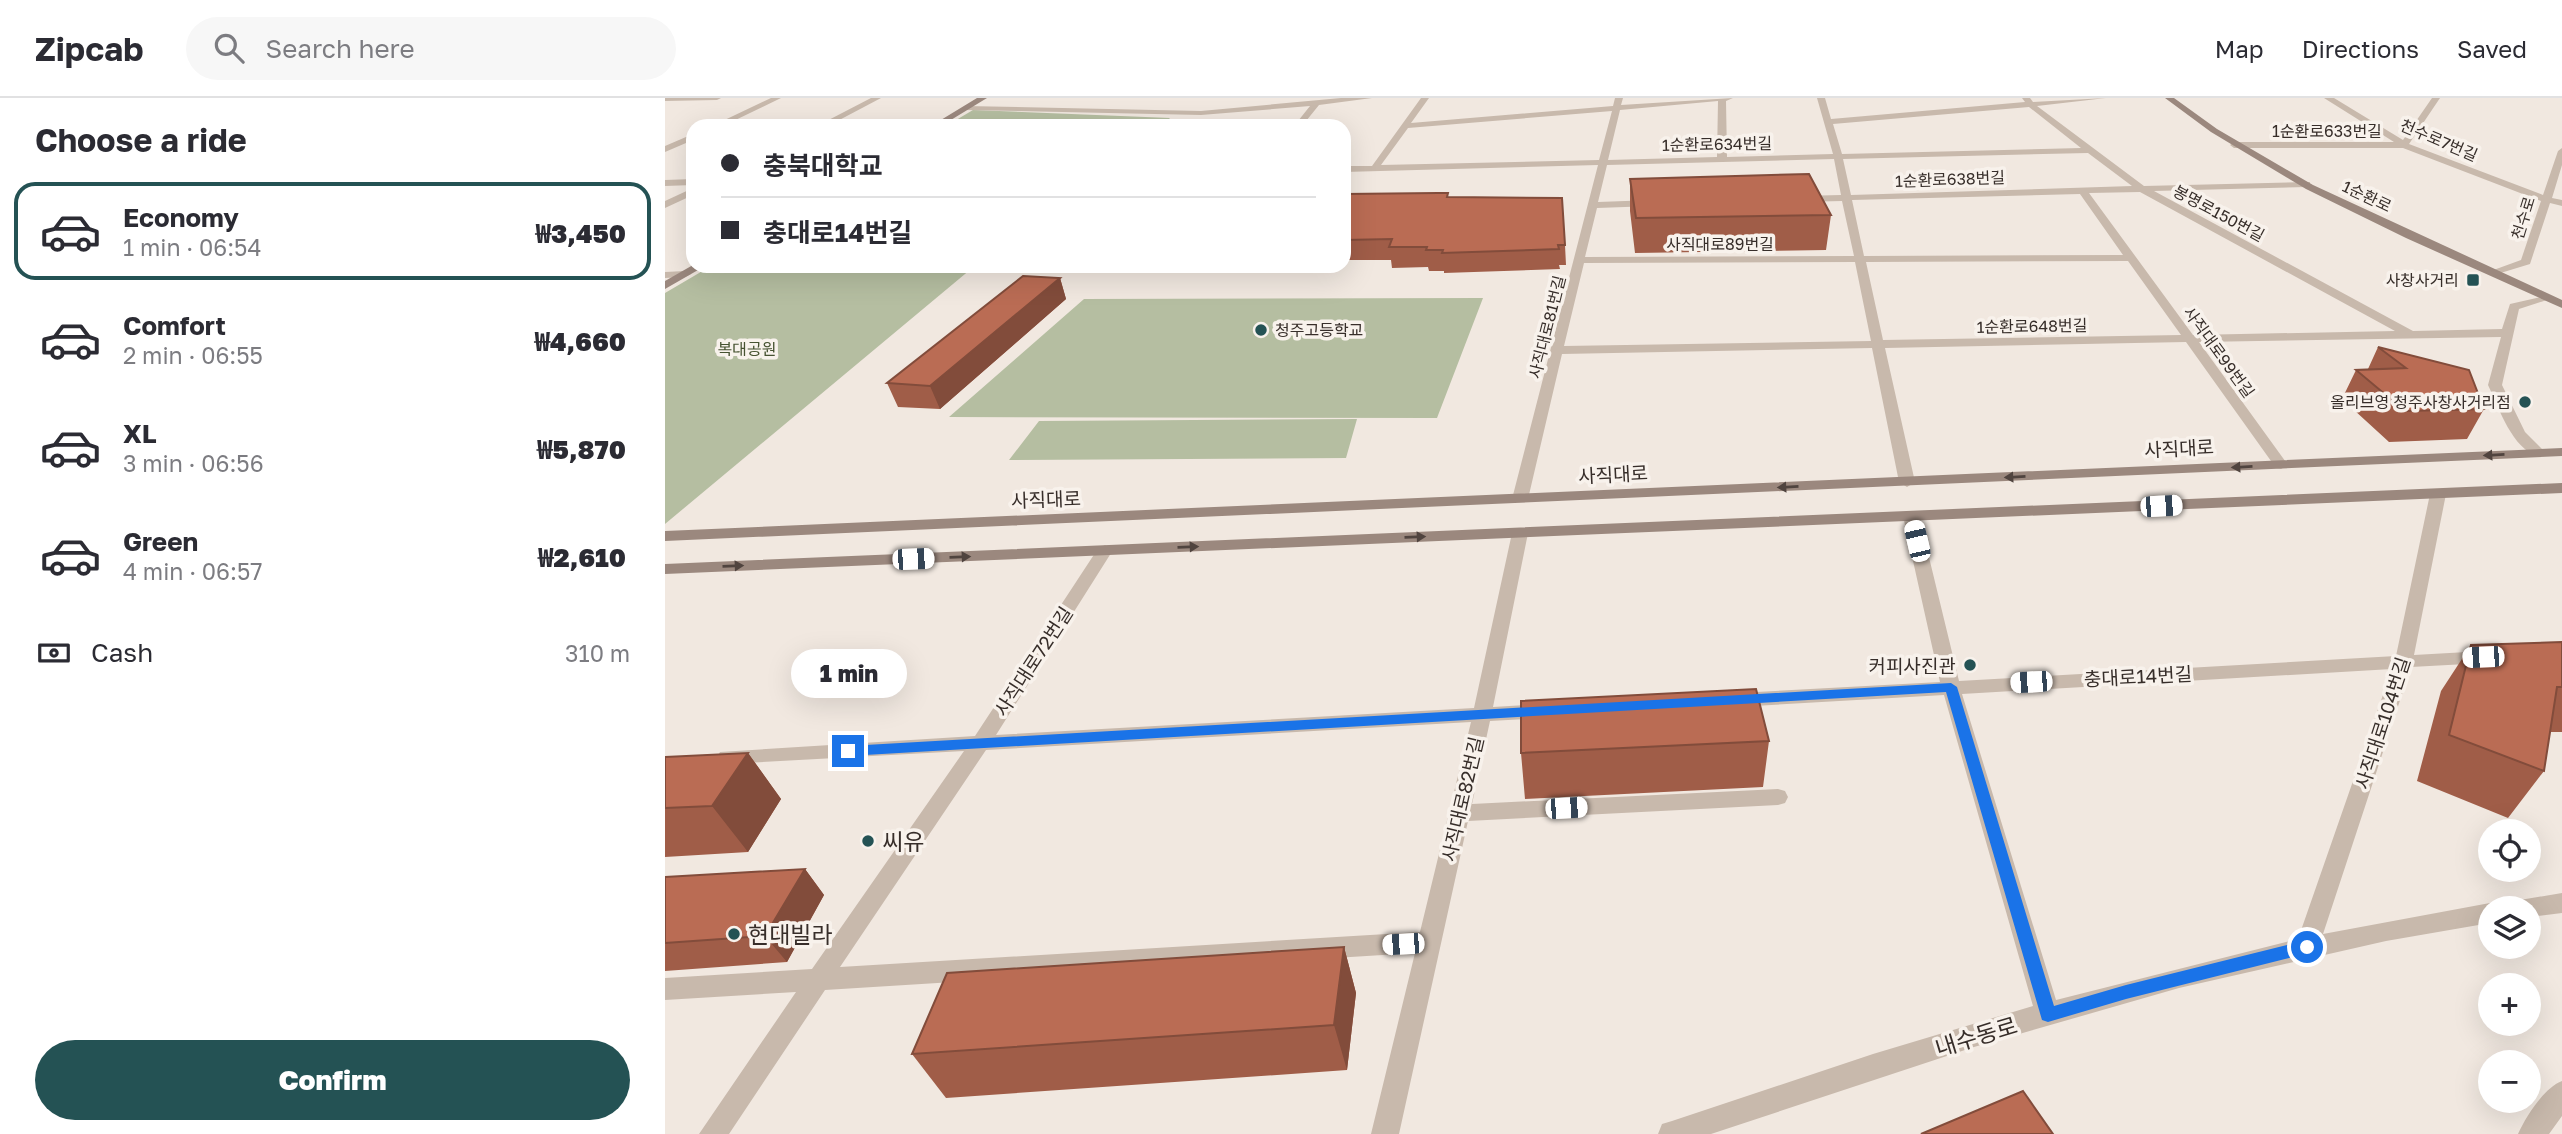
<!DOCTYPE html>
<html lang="en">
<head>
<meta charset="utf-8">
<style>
	body { margin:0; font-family:"Golos Text","Noto Sans KR",sans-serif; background:#f7f7f7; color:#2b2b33; height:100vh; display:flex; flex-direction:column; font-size:26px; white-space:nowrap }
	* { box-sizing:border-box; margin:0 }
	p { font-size:23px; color:#7c7c81 }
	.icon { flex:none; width:38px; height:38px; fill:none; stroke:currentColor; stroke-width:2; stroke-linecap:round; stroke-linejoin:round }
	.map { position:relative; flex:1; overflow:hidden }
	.details { display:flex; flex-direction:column; background:#fff; width:665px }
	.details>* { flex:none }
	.hud { position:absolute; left:21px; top:21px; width:665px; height:154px; border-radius:21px; box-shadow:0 7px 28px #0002; display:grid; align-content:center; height:154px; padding:0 35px; background:#fff }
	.fabs { position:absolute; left:1813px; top:721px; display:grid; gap:14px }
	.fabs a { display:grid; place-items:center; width:63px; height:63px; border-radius:50%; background:#fff; box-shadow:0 7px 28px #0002; font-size:35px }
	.end { position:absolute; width:32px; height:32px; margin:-16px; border:9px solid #1a73e8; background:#fff; box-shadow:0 0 0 4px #fff }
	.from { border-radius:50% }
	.bubble { position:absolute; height:49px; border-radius:24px; background:#fff; box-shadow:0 7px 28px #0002; font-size:23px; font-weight:800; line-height:49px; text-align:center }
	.car { position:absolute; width:21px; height:42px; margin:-21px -10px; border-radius:9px; box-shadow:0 0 5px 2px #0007; background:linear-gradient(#fff 24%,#345 0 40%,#fff 0 76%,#345 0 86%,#fff 0) }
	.hud b { display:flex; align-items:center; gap:24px; height:66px; font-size:26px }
	.hud b+b { border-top:2px solid #e1e1e2 }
	.hud i { width:18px; height:18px; background:#2b2b33 }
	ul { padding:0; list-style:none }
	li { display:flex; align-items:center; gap:21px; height:98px; margin:0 14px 10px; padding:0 21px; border:4px solid transparent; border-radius:21px }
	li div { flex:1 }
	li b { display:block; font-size:26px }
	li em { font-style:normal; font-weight:800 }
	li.active { border-color:#245254 }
	li>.icon { width:63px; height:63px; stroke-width:1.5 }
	h2 { padding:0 35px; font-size:32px; line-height:84px }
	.pay { display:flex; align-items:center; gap:18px; height:77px; padding:0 35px; font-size:26px }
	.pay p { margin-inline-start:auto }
	.action { display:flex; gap:14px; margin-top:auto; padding:14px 35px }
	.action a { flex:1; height:80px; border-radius:42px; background:#245254; color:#fff; font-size:28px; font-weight:800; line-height:80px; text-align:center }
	header { display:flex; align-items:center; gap:42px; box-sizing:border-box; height:98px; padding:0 35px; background:#fff; border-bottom:2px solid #e1e1e2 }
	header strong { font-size:33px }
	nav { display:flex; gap:38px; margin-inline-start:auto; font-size:24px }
	.search { width:490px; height:63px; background:#f7f7f7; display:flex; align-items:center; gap:18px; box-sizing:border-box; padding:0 24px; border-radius:38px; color:#7c7c81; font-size:26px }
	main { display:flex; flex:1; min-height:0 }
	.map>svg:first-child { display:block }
	.green { fill:#b5bea1 }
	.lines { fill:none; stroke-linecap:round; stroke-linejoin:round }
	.street { fill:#c8b9ac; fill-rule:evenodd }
	.secondary { fill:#9b887e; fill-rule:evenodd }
	.wall { fill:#a05d48 }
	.shaded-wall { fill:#824c3b }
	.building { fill:#ba6c54; stroke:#824c3b; stroke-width:2 }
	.oneway { fill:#50443f }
	.route { fill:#1a73e8 }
	.poi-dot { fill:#245254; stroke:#f8f2ec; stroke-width:2.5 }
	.labels { text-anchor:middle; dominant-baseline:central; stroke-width:7; stroke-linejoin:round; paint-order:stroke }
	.far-street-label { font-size:16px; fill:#372e2a; stroke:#f8f2ec }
	.far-poi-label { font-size:16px; fill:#372e2a; stroke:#f8f2ec; text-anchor:end }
	.far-park-label { font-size:16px; fill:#465231; stroke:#f8f2ec }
	.street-label { font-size:19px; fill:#372e2a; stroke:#f8f2ec }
	.poi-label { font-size:19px; fill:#372e2a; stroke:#f8f2ec; text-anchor:end }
	.near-poi-label { font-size:23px; fill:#372e2a; stroke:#f8f2ec; text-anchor:start }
	.near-street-label { font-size:23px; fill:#372e2a; stroke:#f8f2ec }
</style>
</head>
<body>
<header>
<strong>Zipcab</strong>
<div class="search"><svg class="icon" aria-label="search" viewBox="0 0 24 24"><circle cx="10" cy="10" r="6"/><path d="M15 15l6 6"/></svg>Search here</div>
<nav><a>Map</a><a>Directions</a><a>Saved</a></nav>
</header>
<main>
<section class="details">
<h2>Choose a ride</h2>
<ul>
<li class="active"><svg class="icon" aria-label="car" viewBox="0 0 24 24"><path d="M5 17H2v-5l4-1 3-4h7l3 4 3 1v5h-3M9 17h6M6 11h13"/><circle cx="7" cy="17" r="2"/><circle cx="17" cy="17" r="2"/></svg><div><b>Economy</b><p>1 min · 06:54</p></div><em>₩3,450</em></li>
<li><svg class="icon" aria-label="car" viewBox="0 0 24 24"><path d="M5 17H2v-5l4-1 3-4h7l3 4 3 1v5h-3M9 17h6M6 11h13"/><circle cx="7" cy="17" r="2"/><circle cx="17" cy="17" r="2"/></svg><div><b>Comfort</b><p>2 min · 06:55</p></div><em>₩4,660</em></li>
<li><svg class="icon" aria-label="car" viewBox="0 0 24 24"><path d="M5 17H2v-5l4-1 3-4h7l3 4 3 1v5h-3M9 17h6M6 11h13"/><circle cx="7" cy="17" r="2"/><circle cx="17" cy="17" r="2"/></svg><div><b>XL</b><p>3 min · 06:56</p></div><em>₩5,870</em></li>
<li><svg class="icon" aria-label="car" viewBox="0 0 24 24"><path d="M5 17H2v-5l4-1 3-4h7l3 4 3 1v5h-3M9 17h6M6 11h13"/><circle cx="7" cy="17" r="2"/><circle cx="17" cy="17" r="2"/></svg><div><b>Green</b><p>4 min · 06:57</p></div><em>₩2,610</em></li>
</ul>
<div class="pay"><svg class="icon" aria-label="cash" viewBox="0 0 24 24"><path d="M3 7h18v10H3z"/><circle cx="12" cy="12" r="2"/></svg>Cash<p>310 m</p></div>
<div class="action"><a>Confirm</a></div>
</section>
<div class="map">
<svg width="1897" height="1036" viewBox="0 0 1897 1036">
	<rect width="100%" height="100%" fill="#f1e8e0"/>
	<path class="green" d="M308 12 505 20 497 28H281Z
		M46 168H335L306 171 0 426V195Z
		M818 200 772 320 284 319 419 201Z
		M692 321 681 360 344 362 374 323Z"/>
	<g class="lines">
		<path class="street" d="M0 0H56L52 2 0 3Z
			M106 0H116L58 28H47Z
			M206 0H216L163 28H152Z
			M676 0H707L654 7 637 28H629L645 8 536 17 301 12 297 10 301 8 536 13Z
			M756 0H764L746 25 948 8 950 0H958L956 7 1068 0 1061 3 1062 59 1168 56 1152 0H1160L1166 21 1360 4 1357 0H1365L1368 4 1441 0 1372 8 1479 88 1645 84V88L1642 89 1489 93 1748 233 1837 231 1845 206 1885 197V201L1854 211 1837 287 1860 334 1881 355 1874 359C1847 351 1834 310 1823 287L1836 239 1534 244 1623 367 1616 371 1611 370 1521 244 1220 250 1250 384 1242 389 1234 384 1207 250 897 256 863 401 860 404H850L847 401 933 67 679 74V68H707ZM1053 3 1052 59 943 62 955 12ZM1364 9 1416 50 1177 56 1168 26ZM947 13 934 62 716 67 743 30ZM1423 55 1467 88 1186 97 1178 61ZM1169 61 1176 97 1135 98 1130 101 1135 104 1177 103 1189 158 920 159 932 110 988 108 993 105 988 102 933 104 942 67ZM1475 94 1730 233 1528 237 1424 95ZM1415 96 1458 157 1199 158 1187 102ZM1463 163 1516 237 1218 242 1201 164ZM1190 164 1206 243 899 248 919 165Z
			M1659 0H1669L1738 42 1767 0H1775L1744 46 1878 97 1893 53 1897 50V67L1887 100 1897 102V108L1885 105 1865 166 1829 177 1823 174 1856 162 1876 103 1738 50H1569L1565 47 1569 44H1729Z
			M28 36V42L0 54V48Z
			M28 81V87L0 88V82Z
			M28 90V97L0 110V103Z
			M0 174 20 173 26 176 20 179 0 180Z
			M1773 391 1781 396 1749 557 1820 553 1826 555 1829 559 1826 563 1820 565 1746 569 1658 836 1825 805 1834 810H1825V825L1721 843 1514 890 1309 949 1046 1036H993L997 1026 1007 1023 1208 956 1368 908 1279 597 1072 609 1065 607 1062 602 1065 597 1072 595 1275 584 1238 418 1240 415H1252L1254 418 1294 583 1731 558 1765 396ZM1727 571 1633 841 1391 902 1297 596Z
			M855 430 863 435 828 609 880 606 887 608 890 613 887 618 880 620 825 623 807 706 1113 691 1120 693 1123 699 1120 705 1113 707 803 723 734 1036H706L750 855 160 892 64 1036H34L131 894 0 902V880L147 871 299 653 62 666 55 664 52 659 55 654 310 638 432 452 440 447 448 452 331 637 809 610 847 435ZM806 624 755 834 175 869 321 652Z
			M1897 795V815L1864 819V810H1846L1849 803Z
			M1897 983V1018L1884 1036H1853C1861 1018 1879 990 1897 983Z"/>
		<path class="secondary" d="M312 0H322L276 28H266Z
			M1500 0H1509L1552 31 1648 87 1897 202V210L1741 140 1641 91 1546 34Z
			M28 167 40 168 0 191V183Z
			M1897 350V358L0 443V433Z
			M1897 385V395L0 476V466Z"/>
	</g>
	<path class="wall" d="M965 81 1166 117 1161 152 970 155 965 113Z
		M783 95V99L900 147 901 167H894L895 171 779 175V173H764L763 169 727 170 726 162H679V96Z
		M395 180 401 201 275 311 233 309 222 285Z
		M1713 249 1819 311 1802 341 1724 344 1677 301 1691 272 1703 271Z
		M1897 544V634H1885L1879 673 1843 720 1752 683 1776 593 1806 547Z
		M1104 643 1098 689 860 701 856 655Z
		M83 655 116 701 83 754 0 759V659Z
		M140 771 159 797 122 864 0 873V779Z
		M679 849 691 895 682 972 281 1000 247 956Z"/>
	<path class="shaded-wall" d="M395 180 401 201 275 311 265 288Z
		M83 655 116 701 83 754 47 708Z
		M140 771 159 797 122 864 100 838Z
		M679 849 691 895 682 972 669 927Z"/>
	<path class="building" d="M1144 76 1166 117 971 120 965 81Z
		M773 95H783L782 99 897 100 900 147H893L894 151 777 155 778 152H761L762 149H724L727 141 679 142V96Z
		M358 178 395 180 265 288 222 285Z
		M1713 249 1804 272 1819 311 1740 313 1691 272 1741 270Z
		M1897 544V589H1892L1879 673 1784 637 1806 547Z
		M1091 591 1104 643 856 655V603Z
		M83 655 47 708 0 710V659Z
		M140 771 100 838 0 845V779Z
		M679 849 669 927 247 956 282 875Z
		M1358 993 1388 1036H1256Z"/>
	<defs><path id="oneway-solid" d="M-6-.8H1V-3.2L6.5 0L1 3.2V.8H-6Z" transform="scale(1.75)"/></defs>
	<g class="oneway">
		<use href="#oneway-solid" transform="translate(1829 357) rotate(177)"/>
		<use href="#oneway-solid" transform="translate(1577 369) rotate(177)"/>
		<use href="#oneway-solid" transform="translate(1350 379) rotate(177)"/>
		<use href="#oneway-solid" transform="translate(1123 389) rotate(177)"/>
		<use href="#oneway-solid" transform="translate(750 439) rotate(-2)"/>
		<use href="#oneway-solid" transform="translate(523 449) rotate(-2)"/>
		<use href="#oneway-solid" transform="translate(295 459) rotate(-2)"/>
		<use href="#oneway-solid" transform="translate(68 468) rotate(-2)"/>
	</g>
	<path class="route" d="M1286 585 1292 589 1389 908 1461 887 1642 842 1650 849 1648 854 1461 901 1383 924 1377 922 1281 594 183 658 177 653 183 648Z"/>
	<g class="poi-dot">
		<rect x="1801" y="175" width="14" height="14" rx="3.5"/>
		<circle cx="596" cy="232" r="7"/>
		<circle cx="1860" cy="304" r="7"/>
		<circle cx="1305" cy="567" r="7"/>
		<circle cx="203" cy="743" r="7"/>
		<circle cx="69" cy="836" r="7"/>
	</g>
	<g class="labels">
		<g class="far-street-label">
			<text x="1662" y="33">1순환로633번길</text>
			<text transform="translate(1774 42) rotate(23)">천수로7번길</text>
			<text transform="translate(1052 46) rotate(-1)">1순환로634번길</text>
			<text transform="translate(1285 81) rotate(-2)">1순환로638번길</text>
			<text transform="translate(1702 98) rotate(25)">1순환로</text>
			<text transform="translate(1554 115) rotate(28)">봉명로150번길</text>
			<text transform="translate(1858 120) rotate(-73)">천수로</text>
			<text x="1055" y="146">사직대로89번길</text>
			<text transform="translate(1367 228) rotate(-1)">1순환로648번길</text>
			<text transform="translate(882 229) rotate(-76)">사직대로81번길</text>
			<text transform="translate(1554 254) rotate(54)">사직대로99번길</text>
		</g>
		<g class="far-poi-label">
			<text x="1794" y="182">사창사거리</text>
			<text x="610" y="232" text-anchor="start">청주고등학교</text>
			<text x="1846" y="304">올리브영 청주사창사거리점</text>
		</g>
		<g class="far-park-label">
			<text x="82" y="251">복대공원</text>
		</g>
		<g class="street-label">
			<text transform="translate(1514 350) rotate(-3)">사직대로</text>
			<text transform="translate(948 376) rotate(-3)">사직대로</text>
			<text transform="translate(381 401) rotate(-2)">사직대로</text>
			<text transform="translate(368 563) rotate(-57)">사직대로72번길</text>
			<text transform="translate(1473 578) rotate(-3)">충대로14번길</text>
			<text transform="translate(1717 625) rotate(-72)">사직대로104번길</text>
			<text transform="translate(797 701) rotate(-77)">사직대로82번길</text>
		</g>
		<g class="poi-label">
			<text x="1291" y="567">커피사진관</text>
		</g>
		<g class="near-poi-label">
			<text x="217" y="743">씨유</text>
			<text x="83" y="836">현대빌라</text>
		</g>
		<g class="near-street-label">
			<text transform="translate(1311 938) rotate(-17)">내수동로</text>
		</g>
	</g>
</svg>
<div class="fabs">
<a><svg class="icon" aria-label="locate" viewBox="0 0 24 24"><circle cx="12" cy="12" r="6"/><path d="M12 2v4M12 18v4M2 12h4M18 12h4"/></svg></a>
<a><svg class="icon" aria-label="layers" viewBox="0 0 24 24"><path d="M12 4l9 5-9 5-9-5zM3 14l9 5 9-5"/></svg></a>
<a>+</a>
<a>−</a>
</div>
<i class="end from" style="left:1642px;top:849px"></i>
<i class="end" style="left:183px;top:653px"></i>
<div class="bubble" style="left:126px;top:551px;width:116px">1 min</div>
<i class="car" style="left:1496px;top:408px;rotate:87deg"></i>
<i class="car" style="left:1252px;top:443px;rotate:347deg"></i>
<i class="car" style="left:248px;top:461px;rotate:88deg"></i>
<i class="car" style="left:1818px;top:559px;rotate:268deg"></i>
<i class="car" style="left:1366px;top:584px;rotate:267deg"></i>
<i class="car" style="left:901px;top:710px;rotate:87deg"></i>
<i class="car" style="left:738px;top:846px;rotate:267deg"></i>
<div class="hud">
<b><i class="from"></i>충북대학교</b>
<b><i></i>충대로14번길</b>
</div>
</div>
</main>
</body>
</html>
